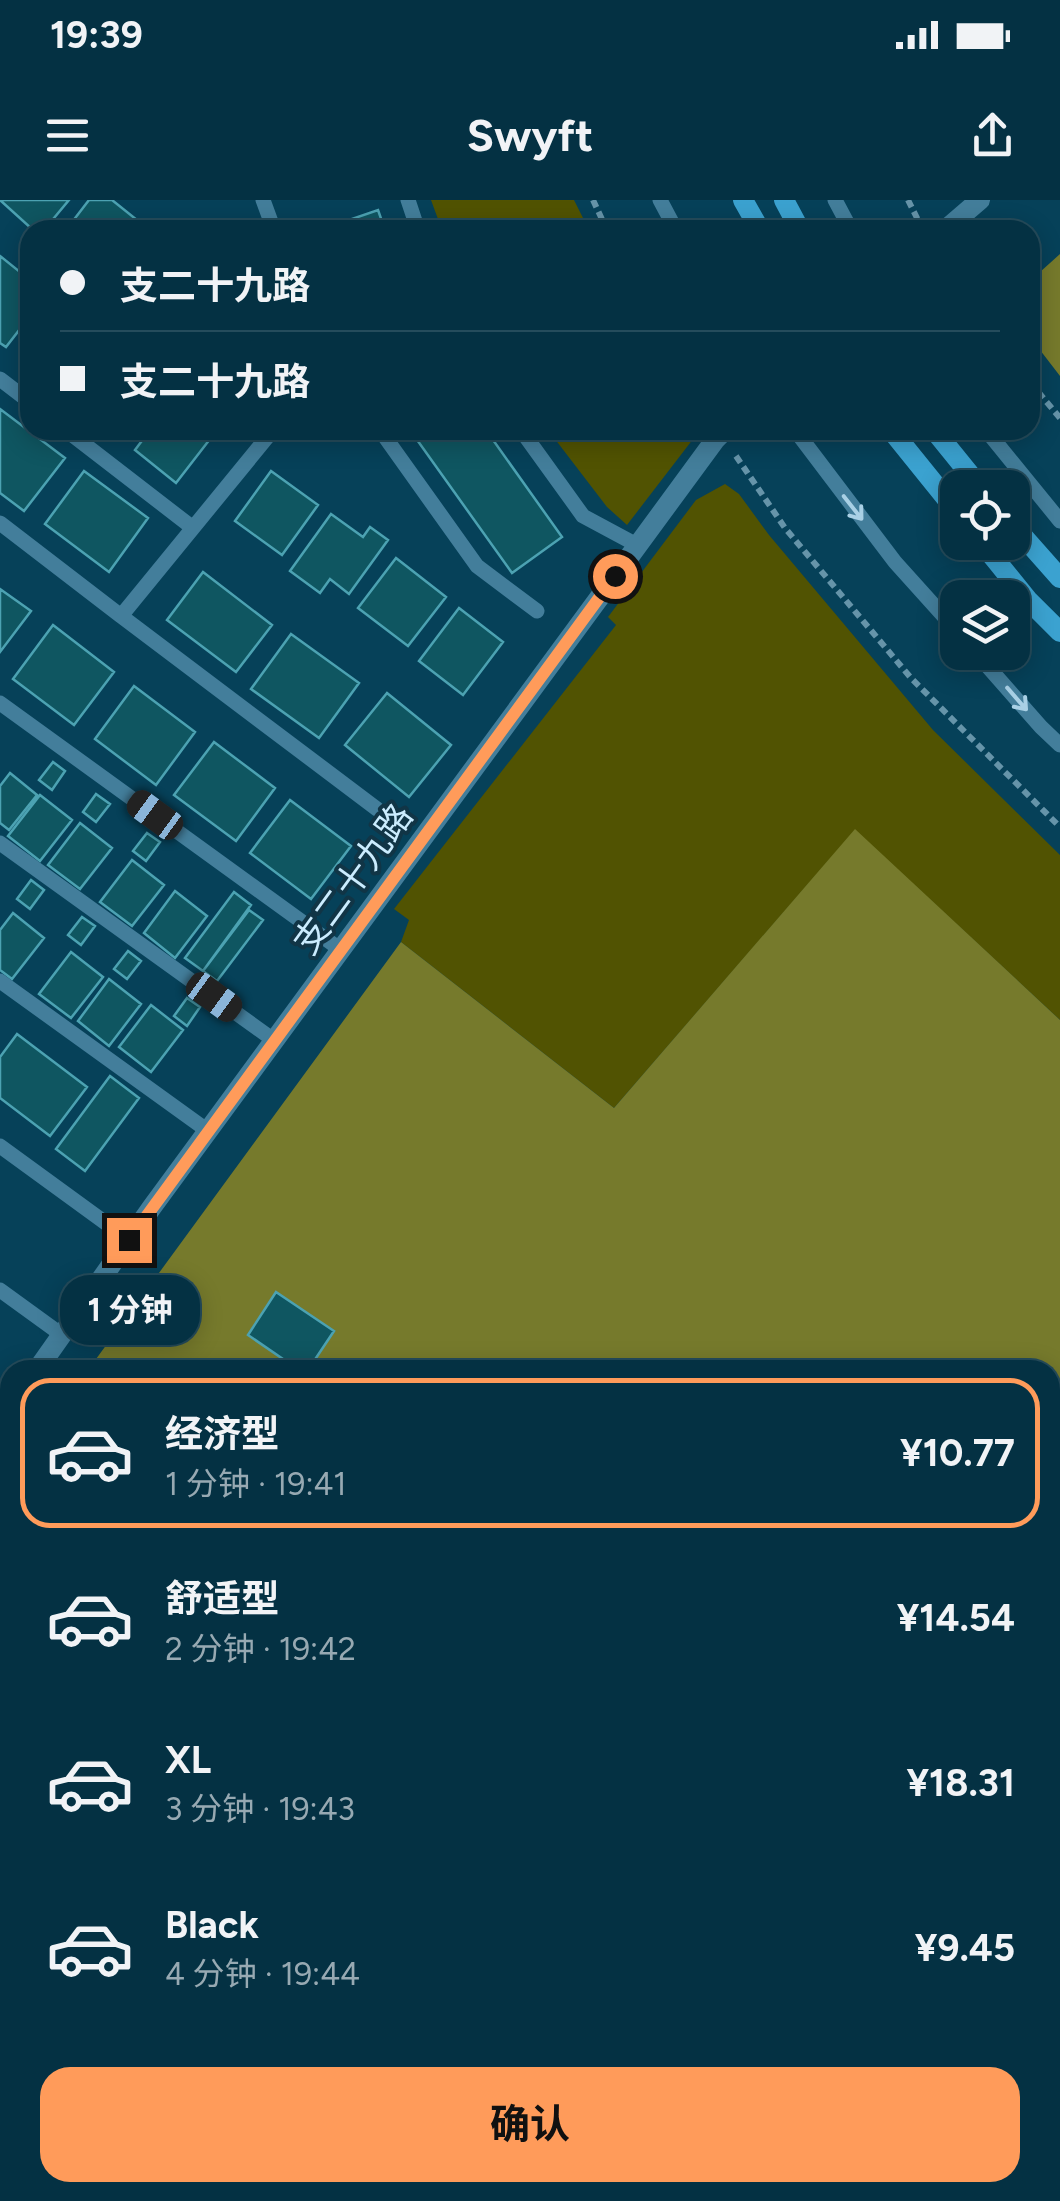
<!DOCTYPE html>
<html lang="zh">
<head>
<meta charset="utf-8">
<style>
	body { margin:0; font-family:Figtree,"Noto Sans SC",sans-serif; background:#123d4e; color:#f1f3f6; height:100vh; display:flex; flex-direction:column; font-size:38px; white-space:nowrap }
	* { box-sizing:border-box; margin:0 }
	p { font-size:32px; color:#97a9b2 }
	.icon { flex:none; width:55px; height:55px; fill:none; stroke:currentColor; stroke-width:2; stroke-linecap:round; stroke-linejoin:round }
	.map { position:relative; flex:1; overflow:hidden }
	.panel { position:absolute; left:0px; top:1160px; width:1060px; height:842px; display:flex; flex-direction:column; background:#043143; border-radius:30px 30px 0 0; box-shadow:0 5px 25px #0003,0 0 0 2px #254c5c }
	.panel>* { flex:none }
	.guide { position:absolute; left:20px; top:20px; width:1020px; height:220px; border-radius:30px; box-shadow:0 5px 25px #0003,0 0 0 2px #254c5c; display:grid; align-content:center; height:220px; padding:0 40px; background:#043143 }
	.fabs { position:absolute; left:940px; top:270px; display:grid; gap:20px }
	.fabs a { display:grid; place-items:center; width:90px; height:90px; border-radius:20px; background:#043143; box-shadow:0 5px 25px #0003,0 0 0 2px #254c5c; font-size:50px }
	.end { position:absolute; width:45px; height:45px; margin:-22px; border:12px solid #ff9b5a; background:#111; box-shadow:0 0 0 5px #111 }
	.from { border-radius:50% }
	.bubble { position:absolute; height:70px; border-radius:30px; background:#043143; box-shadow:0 5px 25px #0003,0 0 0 2px #254c5c; font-size:32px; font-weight:700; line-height:70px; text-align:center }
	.car { position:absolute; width:30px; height:60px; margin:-30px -15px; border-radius:12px; box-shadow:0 0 8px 2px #0007; background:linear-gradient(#222 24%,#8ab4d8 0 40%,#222 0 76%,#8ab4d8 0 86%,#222 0) }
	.guide b { display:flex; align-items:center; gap:35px; height:95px; font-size:38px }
	.guide b+b { border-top:2px solid #254c5c }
	.guide i { width:25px; height:25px; background:#f1f3f6 }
	ul { padding:18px 0 0; list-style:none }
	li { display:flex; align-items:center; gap:30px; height:150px; margin:0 20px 15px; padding:0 20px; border:5px solid transparent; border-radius:30px }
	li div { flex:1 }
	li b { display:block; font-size:38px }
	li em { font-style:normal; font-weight:700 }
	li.selected { border-color:#ff9b5a }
	li>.icon { width:90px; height:90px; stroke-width:1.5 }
	.button { display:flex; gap:20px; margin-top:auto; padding:20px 40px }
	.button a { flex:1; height:115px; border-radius:30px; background:#ff9b5a; color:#111; font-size:40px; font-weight:700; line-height:115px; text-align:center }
	.status { display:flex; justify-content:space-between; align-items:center; height:70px; padding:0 50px; background:#043143; direction:ltr }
	.status svg { height:28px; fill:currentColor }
	header { display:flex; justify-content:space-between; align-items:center; height:130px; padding:0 40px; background:#043143; font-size:45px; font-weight:700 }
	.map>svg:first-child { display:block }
	.green { fill:#515302 }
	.forest { fill:#767a2c }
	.water { fill:#152d25; stroke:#4c6666; stroke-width:2.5 }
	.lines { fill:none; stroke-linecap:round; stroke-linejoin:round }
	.stream { stroke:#4c6666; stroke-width:10 }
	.building { fill:#0f5661; stroke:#4ca2b2; stroke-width:2.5 }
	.path { stroke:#6694a9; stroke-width:6; stroke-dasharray:8 5; stroke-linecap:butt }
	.service { stroke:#437e9b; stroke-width:15 }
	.minor { stroke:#437e9b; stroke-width:20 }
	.secondary { stroke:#3ba2d0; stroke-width:20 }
	.oneway { stroke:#a9d0e5 }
	.route { stroke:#ff9b5a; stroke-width:12 }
	.labels { text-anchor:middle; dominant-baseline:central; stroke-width:8; stroke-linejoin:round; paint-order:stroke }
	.street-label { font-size:35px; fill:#cbecfe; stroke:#113546 }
</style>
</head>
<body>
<div class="status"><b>19:39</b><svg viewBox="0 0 49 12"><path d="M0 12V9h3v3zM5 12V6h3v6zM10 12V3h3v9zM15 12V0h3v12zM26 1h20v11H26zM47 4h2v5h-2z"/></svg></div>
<header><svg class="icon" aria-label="menu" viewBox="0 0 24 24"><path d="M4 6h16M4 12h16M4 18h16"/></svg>Swyft<svg class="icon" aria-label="share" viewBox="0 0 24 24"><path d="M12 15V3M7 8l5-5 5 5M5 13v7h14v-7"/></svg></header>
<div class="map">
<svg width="1060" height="2001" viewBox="0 0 1060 2001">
	<rect width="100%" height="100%" fill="#064159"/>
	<path class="green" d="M431 0H574L589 30H442Z
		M548 230H700L627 325 607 307Z
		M725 284 739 294 769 335 933 530 1060 655V820L855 630 614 908 401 742 409 720 394 709 616 425 608 417 696 300Z
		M0 1517 10 1525V1937L0 1935Z
		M568 1992 575 2001H288L251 1993Z"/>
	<path class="forest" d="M1060 54V176L1030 137V81Z
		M855 629 1060 820V2001H575L568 1993 1050 1992V1170H88L401 742 614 908Z
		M10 1276V1525L0 1517V1290Z"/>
	<path class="water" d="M1060 1632V1870H1050V1647Z
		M1060 1913V2001H862L848 1993 1050 1992V1914L1055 1916Z"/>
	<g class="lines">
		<path class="stream" d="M0 1677 10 1684
			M510 1992 517 2001"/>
	</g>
	<path class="building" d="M0 0H69L44 30H33Z
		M89 0H112L147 28 145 30H66Z
		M378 10 385 30H320Z
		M0 56 30 80V116L6 147 0 143Z
		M0 209 65 258 24 311 0 293Z
		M150 230H217L176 283 135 250Z
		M410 230H486L562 337 512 373Z
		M84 271 148 318 109 372 45 324Z
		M271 271 318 305 282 355 235 321Z
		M331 314 363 337 370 327 388 340 349 394 330 379 320 393 290 371Z
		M396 358 446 397 408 446 358 408Z
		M203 372 272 425 236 472 167 420Z
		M0 389 31 411 0 452Z
		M459 408 503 442 463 495 419 461Z
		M53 425 114 472 74 525 13 479Z
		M291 434 359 483 319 538 251 489Z
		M134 486 195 532 156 585 95 539Z
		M387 493 451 545 409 597 345 545Z
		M214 542 275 588 236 641 174 595Z
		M53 562 65 571 52 590 39 580Z
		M10 573 37 595 9 630 0 623V586Z
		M96 594 110 604 96 622 83 612Z
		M40 595 72 620 40 661 8 636Z
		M290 600 351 646 311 699 250 653Z
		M80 623 112 648 80 689 48 665Z
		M147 633 160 642 146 661 133 651Z
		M132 660 164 685 132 726 100 702Z
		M31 680 44 690 30 709 17 699Z
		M175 691 207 716 175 758 144 733Z
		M234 692 251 705 203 771 185 758Z
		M249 710 263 720 217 781 203 771Z
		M13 713 44 738 12 779 0 770V730Z
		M82 717 95 726 81 745 68 735Z
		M128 751 141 761 127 779 114 769Z
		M71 752 103 777 71 818 39 794Z
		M109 779 141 804 109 846 78 821Z
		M187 798 200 807 187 826 174 816Z
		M151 805 183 830 151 872 119 847Z
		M17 834 87 887 50 936 0 898V857Z
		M110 876 139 898 85 971 56 949Z
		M276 1092 334 1131 308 1170H299L248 1135Z
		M1060 1349V1385L1050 1375V1359Z"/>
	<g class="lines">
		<path class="path" d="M593 0 607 30
			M908 0 920 24
			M1030 182 1060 218
			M736 256 785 328 911 478 1060 627
			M1050 1603 1060 1588"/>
		<path class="service" d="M263 0 274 30
			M408 0 418 30
			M660 0 676 30
			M835 0 851 30
			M0 179 30 202
			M66 230 193 328
			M380 230 477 366 537 411
			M521 230 583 316 637 345
			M795 230 895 362 958 432
			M986 230 1060 321
			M0 323 121 416 273 230
			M121 416 377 609
			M975 452 1041 527 1060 545
			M0 503 341 750
			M0 643 275 841
			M0 781 208 931
			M0 946 129 1040
			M0 1090 62 1135"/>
		<path class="minor" d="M945 30 980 0
			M37 1170 152 1007 715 240 725 230
			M0 1222 10 1208"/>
		<path class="secondary" d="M743 0 760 30
			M784 0 800 30
			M891 230 958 313
			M934 230 981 288
			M1012 324 1060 378
			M981 342 1028 400 1060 432"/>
	</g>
	<defs><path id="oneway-shaft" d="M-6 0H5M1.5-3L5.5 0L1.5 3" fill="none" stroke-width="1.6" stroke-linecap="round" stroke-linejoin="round" transform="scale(2.5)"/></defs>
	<g class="oneway">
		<use href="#oneway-shaft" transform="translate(853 308) rotate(52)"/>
		<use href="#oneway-shaft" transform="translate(1017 499) rotate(49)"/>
	</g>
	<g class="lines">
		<path class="route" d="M129 1040 615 376"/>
	</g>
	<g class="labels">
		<g class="street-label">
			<text transform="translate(353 679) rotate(-54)">支二十九路</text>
		</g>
	</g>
</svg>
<div class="fabs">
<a><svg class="icon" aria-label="locate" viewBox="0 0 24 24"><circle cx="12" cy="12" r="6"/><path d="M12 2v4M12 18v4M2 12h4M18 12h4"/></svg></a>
<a><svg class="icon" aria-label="layers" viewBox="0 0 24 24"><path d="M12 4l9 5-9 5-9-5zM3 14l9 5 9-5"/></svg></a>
</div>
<i class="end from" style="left:615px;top:376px"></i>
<i class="end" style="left:129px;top:1040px"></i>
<div class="bubble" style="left:60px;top:1075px;width:140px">1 分钟</div>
<i class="car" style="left:155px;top:615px;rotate:306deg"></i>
<i class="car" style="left:214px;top:797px;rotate:126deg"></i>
<div class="guide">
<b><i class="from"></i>支二十九路</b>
<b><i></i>支二十九路</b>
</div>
<section class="panel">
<ul>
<li class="selected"><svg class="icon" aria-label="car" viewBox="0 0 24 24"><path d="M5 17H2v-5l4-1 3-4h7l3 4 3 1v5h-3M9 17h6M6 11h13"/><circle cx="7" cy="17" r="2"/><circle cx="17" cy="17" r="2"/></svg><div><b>经济型</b><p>1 分钟 · 19:41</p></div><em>¥10.77</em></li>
<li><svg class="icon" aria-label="car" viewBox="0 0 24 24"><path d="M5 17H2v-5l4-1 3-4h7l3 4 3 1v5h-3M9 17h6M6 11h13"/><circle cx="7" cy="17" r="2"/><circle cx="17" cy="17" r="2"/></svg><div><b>舒适型</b><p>2 分钟 · 19:42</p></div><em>¥14.54</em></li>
<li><svg class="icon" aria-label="car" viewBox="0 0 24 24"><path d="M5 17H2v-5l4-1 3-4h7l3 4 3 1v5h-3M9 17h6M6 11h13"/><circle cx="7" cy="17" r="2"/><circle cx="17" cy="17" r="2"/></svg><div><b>XL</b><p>3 分钟 · 19:43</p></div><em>¥18.31</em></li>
<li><svg class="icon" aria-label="car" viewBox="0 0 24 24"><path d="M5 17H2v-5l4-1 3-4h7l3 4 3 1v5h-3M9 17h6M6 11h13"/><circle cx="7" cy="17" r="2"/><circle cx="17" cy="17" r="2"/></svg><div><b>Black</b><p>4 分钟 · 19:44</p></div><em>¥9.45</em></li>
</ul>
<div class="button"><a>确认</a></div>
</section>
</div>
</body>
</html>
